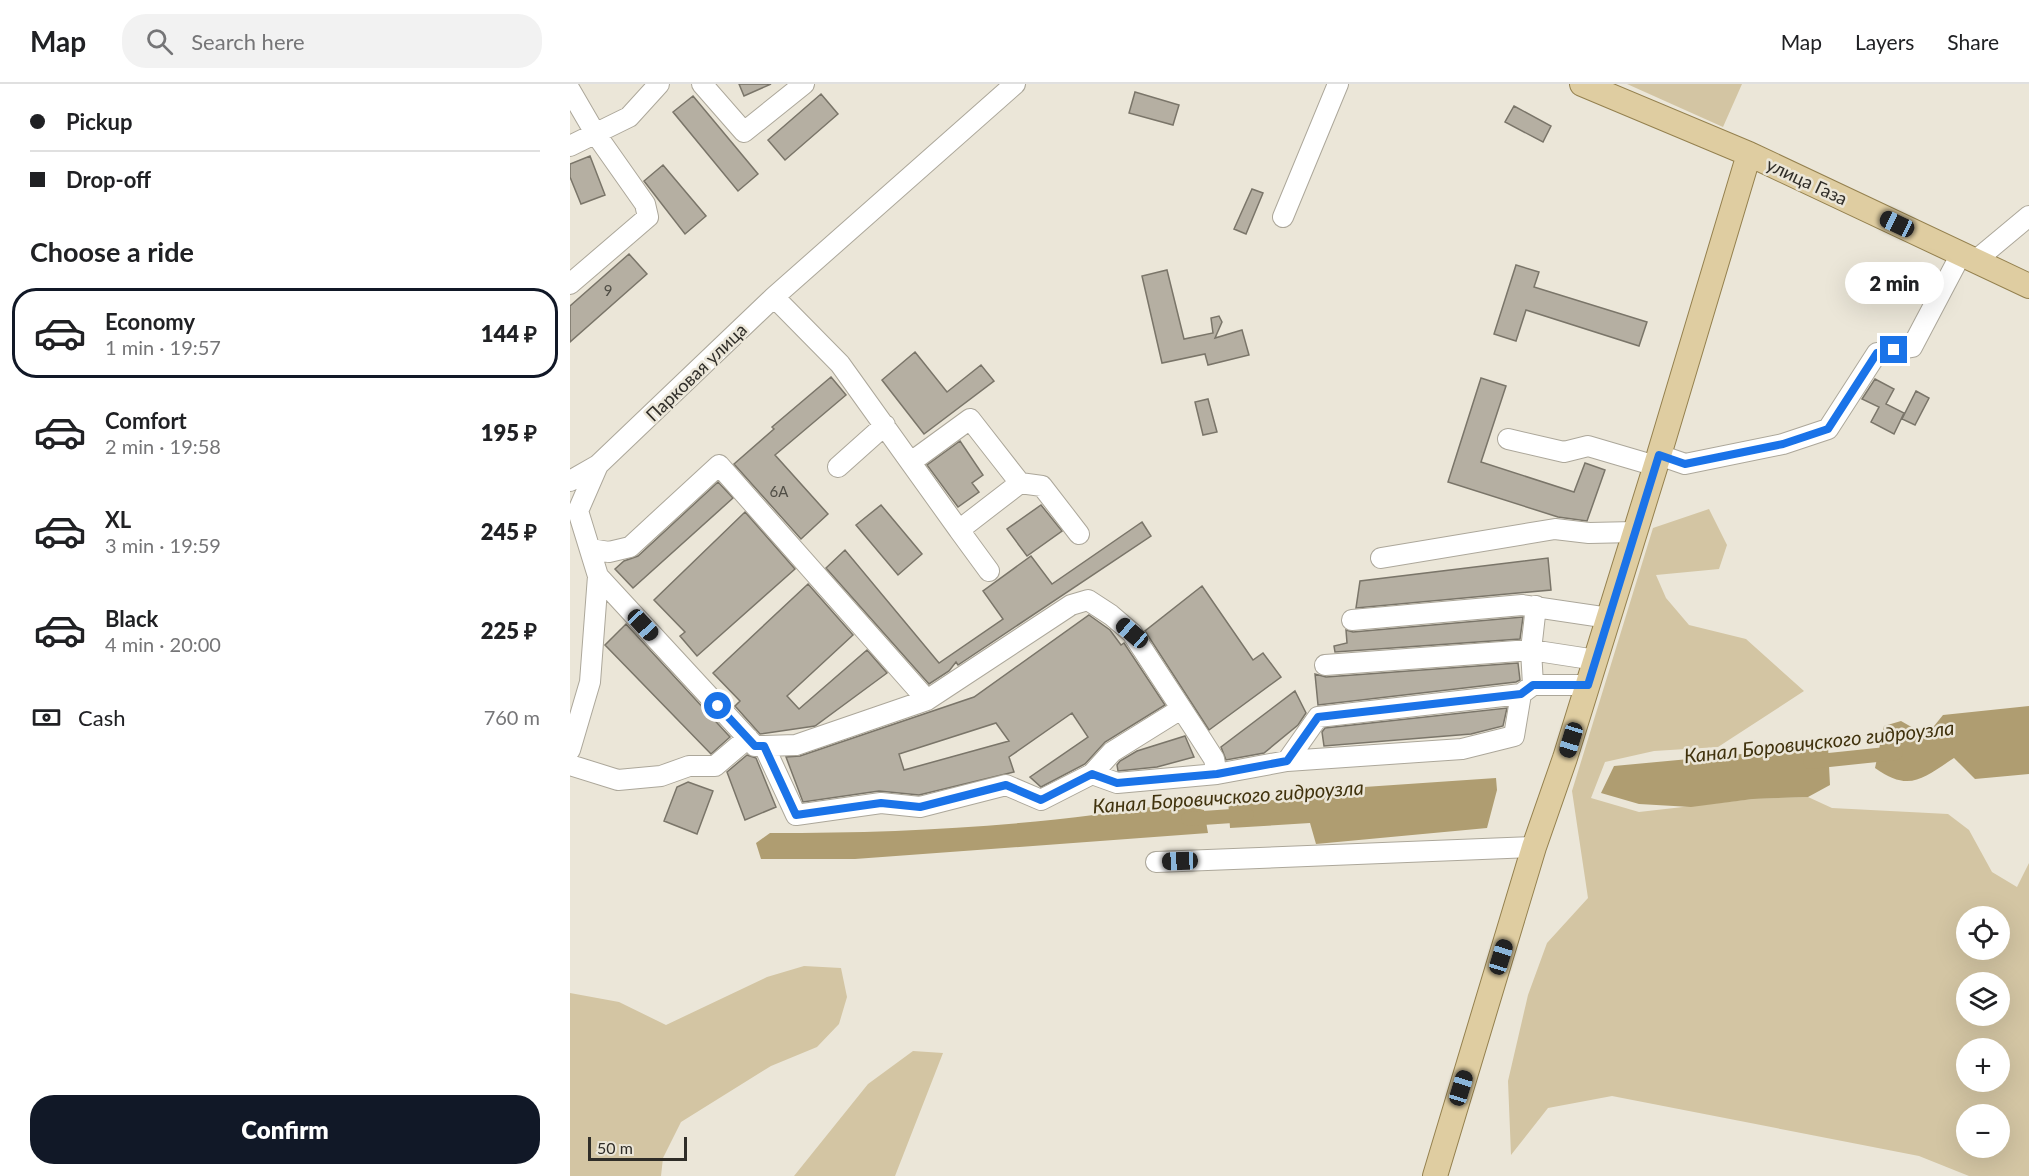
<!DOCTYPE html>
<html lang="en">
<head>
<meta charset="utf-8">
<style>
	body { margin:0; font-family:Lato,sans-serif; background:#f2f2f2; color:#202124; height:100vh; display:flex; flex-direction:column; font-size:22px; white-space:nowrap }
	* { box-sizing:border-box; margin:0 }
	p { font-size:20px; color:#757577 }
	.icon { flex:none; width:33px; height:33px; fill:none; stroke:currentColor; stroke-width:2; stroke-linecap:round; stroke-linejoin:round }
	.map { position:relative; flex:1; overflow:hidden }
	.sheet { display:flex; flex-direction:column; background:#fff; width:570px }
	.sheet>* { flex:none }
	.top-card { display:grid; align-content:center; height:132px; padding:0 30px; background:#fff }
	.tools { position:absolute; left:1386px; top:822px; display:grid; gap:12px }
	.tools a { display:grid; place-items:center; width:54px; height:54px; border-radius:50%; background:#fff; box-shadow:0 6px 24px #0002; font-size:30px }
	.scale { position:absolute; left:18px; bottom:15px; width:99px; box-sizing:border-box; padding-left:6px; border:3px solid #2f2d28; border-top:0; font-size:16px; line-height:21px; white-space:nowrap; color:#2f2d28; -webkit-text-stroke:4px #ebe6d8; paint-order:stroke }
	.end { position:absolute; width:27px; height:27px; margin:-14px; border:8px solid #1a73e8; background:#fff; box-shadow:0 0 0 3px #fff }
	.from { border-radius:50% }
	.bubble { position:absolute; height:42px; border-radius:21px; background:#fff; box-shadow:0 6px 24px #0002; font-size:20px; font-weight:800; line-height:42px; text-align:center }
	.car { position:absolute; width:18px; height:36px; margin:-18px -9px; border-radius:8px; box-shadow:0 0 4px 2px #0007; background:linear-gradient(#222 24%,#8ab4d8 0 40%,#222 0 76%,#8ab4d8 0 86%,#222 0) }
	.top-card b { display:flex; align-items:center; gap:21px; height:57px; font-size:22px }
	.top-card b+b { border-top:2px solid #e0e0e0 }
	.top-card i { width:15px; height:15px; background:#202124 }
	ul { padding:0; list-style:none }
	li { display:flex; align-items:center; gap:18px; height:90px; margin:0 12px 9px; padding:0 18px; border:3px solid transparent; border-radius:24px }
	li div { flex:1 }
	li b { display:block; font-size:22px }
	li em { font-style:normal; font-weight:800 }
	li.active { border-color:#111827 }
	li>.icon { width:54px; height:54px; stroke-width:1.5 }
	h2 { padding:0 30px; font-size:27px; line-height:72px }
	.pay { display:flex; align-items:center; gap:15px; height:66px; padding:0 30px; font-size:22px }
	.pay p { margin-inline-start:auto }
	.cta { display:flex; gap:12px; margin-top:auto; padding:12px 30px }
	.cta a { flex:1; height:69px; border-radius:24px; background:#111827; color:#fff; font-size:24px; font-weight:800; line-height:69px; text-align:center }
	header { display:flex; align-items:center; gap:36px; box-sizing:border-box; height:84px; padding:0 30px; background:#fff; border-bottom:2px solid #e0e0e0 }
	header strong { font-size:28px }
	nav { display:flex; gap:33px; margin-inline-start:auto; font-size:21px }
	.search { width:420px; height:54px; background:#f2f2f2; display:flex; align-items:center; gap:15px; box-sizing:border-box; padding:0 21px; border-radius:24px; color:#757577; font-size:22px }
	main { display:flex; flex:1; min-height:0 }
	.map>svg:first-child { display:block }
	.green { fill:#d3c5a3; fill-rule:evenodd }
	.water { fill:#af9d71 }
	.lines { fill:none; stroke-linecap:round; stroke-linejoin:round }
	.canal { stroke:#af9d71; stroke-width:14 }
	.building { fill:#b5afa2; stroke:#7a7569; stroke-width:1.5; fill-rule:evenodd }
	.minor-casing { stroke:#aca79a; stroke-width:22 }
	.major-casing { stroke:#94804e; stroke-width:26 }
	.minor { stroke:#fff; stroke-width:20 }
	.major { stroke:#dfcda1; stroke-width:24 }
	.route { stroke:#1a73e8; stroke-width:8 }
	.labels { text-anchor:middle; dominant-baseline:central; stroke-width:5; stroke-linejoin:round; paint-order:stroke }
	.number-label { font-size:15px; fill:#504e46 }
	.street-label { font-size:18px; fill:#2f2d28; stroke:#ebe6d8 }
	.water-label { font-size:20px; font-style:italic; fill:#40320d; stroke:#ebe6d8 }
</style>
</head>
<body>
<header>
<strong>Map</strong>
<div class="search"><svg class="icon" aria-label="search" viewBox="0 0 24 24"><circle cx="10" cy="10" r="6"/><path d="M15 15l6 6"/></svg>Search here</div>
<nav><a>Map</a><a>Layers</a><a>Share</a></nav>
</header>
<main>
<section class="sheet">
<div class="top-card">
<b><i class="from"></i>Pickup</b>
<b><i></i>Drop-off</b>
</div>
<h2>Choose a ride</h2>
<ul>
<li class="active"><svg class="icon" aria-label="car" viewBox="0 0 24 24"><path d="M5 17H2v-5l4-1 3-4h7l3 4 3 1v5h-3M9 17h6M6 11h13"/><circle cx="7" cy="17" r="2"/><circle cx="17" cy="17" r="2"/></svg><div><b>Economy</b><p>1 min · 19:57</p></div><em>144 ₽</em></li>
<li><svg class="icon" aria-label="car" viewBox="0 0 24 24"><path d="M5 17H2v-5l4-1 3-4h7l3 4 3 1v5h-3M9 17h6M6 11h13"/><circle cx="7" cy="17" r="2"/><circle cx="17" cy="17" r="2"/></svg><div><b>Comfort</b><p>2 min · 19:58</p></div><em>195 ₽</em></li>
<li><svg class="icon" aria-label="car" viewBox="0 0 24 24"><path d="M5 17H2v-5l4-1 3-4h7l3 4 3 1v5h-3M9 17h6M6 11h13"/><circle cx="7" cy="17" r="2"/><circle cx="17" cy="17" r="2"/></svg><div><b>XL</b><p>3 min · 19:59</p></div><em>245 ₽</em></li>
<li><svg class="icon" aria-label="car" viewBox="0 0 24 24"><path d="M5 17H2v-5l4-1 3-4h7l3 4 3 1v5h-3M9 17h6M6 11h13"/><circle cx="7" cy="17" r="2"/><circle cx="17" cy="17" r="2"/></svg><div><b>Black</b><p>4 min · 20:00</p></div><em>225 ₽</em></li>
</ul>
<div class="pay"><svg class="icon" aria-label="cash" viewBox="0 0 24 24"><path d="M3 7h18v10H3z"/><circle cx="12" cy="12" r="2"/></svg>Cash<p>760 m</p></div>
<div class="cta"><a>Confirm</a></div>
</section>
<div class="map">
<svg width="1459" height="1092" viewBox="0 0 1459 1092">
	<rect width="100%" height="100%" fill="#ebe6d8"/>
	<path class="green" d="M1057 0H1172L1153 43Z
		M1139 425 1157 461 1149 485 1086 491 1096 514 1119 541 1176 555 1234 607 1148 663 1084 667 1035 678 1021 714 1069 728 1183 715 1238 713 1262 724 1378 730 1399 746 1422 788 1447 803 1459 779V1092H1399L1349 1072 1042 1012 978 1024 941 1071 938 997 958 911 977 859 1018 814 1002 707 1083 444ZM1396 832H1430V866H1396ZM1396 898H1430V932H1396ZM1396 964H1430V998H1396ZM1396 1030H1430V1064H1396Z
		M234 882 271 884 277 913 269 940 247 963 201 982 111 1038 93 1074 91 1092H0V909L49 918 96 941 197 893Z
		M343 967 373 969 325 1092H224L298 1000Z"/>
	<path class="water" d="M1459 622V690L1405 695 1384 674C1353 694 1340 709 1305 684L1314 642 1331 637 1352 649 1360 647 1373 631Z
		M1258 662 1260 701 1238 713 1183 715 1121 723 1069 720 1031 709 1044 682Z
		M926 694 927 706 917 744 746 760 740 739 660 744 658 715 736 717 765 705Z
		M606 719 634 726 638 749 285 775H191L186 759 200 749C339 749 469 742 606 719Z"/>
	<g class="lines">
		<path class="canal" d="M1240 678 1326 669
			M618 735 677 731"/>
	</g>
	<path class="building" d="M169 0H201L174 12Z
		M565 8 609 21 603 41 559 29Z
		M251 10 268 30 215 76 198 56Z
		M123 12 188 90 168 107 103 28Z
		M944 22 981 42 973 58 935 38Z
		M20 72 35 111 11 120 0 93V80Z
		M93 81 136 132 115 150 74 97Z
		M682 105 693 109 676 150 664 145Z
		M59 170 77 190 0 258V222Z
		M946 181 969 188 964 203 1077 238 1069 262 956 226 946 257 924 250Z
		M597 186 614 255 643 249 641 234 649 232 652 238 645 254 672 246 679 271 638 281 635 270 592 279 572 192Z
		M345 268 377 308 411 281 424 297 354 350 312 296Z
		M261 293 276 311 205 371 258 430 231 455 164 380 204 345 202 343Z
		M911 294 936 302 911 378 1004 408 1015 379 1035 386 1017 437 988 433 878 398Z
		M1305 295 1324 305 1316 320 1334 329 1324 350 1301 338 1309 323 1292 315Z
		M1346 307 1359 314 1345 341 1332 335Z
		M638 315 647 348 633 351 625 318Z
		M390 357 413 391 402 399 409 408 388 423 357 381Z
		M148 398 163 414 63 504 45 485 54 477 68 472Z
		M311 421 352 470 328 491 286 441Z
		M471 421 492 447 457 472 437 445Z
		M175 428 225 485 127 572 110 552 115 548 84 516Z
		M572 438 581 452 388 581 386 578 379 587 359 600 256 484 275 466 369 579 433 535 413 507 461 472 482 500Z
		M978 474 981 506 786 524 790 497Z
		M238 500 283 551 217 612 229 625 297 566 317 589 245 642 190 650 165 622 170 617 143 589Z
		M632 502 683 576 693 569 711 593 639 646 575 547Z
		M519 531 540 546 551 561 554 559 595 621 535 658 515 680 471 703 460 693 518 653 502 629 439 673 444 688 349 711 309 707 233 718 216 673 230 672 404 613ZM426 639 439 657 334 686 329 670Z
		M953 533 950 555 765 568 764 562 777 559 776 546 783 548Z
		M56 540 160 653 141 670 35 561Z
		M948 579 950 596 946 598 748 621 745 590 756 593Z
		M725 607 736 629 728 641 694 669 656 676 651 663Z
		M937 624 933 642 901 650 754 662 752 648 755 644Z
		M615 652 624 673 587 683 548 687 547 681 550 677 567 667Z
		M177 671 186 674 206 723 175 736 157 688Z
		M118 698 143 707 127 750 94 737 107 703Z"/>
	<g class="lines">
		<defs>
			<path id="minor" d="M132 0 174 48 234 0
				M0 6 25 49 75 120 78 133 0 200
				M0 62 59 33 89 0
				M713 133 768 0
				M1405 177 1459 132
				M204 213 270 280 389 446 450 399 400 335 341 378
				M938 355 994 368 1018 362 1086 382
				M1089 371 1115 380 1213 360 1258 345 1307 269 1342 263 1391 170
				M268 383 315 341
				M0 397 28 381
				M450 399 472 402 509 450
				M389 446 419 487
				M20 465 39 468 60 463 149 381 357 616
				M811 474 985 445 1019 449 1065 448
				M28 492 185 662H194L226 731 311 719 350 723 436 701 471 716 522 690 547 699 647 690 717 677 892 665 944 652 951 610 963 601H1018
				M782 536 952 521 1039 534
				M755 581 961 566 1026 576
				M963 601 961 566 966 522
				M194 662 226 661 357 616 501 521 518 516 541 531 562 549 628 650 644 675 647 690
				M0 666 20 598 28 492 8 427 28 381 204 213 445 0
				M717 677 748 633 951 610
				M0 681 48 696 91 692 119 682H145L178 654
				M522 690 542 668 611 625
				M586 778 964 763"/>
			<path id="major" d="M1012 0 1179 70 1459 202
				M865 1092 964 763 995 674 1089 371 1179 70"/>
		</defs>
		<use href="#minor" class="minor-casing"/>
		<use href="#major" class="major-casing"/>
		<use href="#minor" class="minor"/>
		<use href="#major" class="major"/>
	</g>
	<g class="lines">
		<path class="route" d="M148 622 185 662H194L226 731 311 719 350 723 436 701 471 716 522 690 547 699 647 690 717 677 748 633 951 610 963 601H1018L1089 371 1115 380 1213 360 1258 345 1307 269 1324 266"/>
	</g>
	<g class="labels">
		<g class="number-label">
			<text x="38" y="206">9</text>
			<text x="209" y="407">6А</text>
		</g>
		<g class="street-label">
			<text transform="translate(1237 97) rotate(25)">улица Газа</text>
			<text transform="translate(126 288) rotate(-44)">Парковая улица</text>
		</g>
		<g class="water-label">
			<text transform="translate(1249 657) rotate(-6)">Канал Боровичского гидроузла</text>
			<text transform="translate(658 712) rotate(-4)">Канал Боровичского гидроузла</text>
		</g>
	</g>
</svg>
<div class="tools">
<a><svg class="icon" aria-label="locate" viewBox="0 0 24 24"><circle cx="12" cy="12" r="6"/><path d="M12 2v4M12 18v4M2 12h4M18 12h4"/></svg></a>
<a><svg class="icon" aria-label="layers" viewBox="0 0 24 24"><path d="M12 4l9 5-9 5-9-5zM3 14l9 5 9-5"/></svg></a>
<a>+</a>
<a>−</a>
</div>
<div class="scale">50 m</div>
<i class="end from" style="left:148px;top:622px"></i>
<i class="end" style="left:1324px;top:266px"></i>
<div class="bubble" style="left:1275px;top:178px;width:99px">2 min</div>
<i class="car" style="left:1327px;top:140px;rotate:295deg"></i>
<i class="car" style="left:73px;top:541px;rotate:137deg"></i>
<i class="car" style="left:562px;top:549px;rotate:311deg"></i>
<i class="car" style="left:1001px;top:656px;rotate:197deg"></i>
<i class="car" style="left:610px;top:777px;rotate:268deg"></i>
<i class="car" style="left:931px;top:873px;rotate:17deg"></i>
<i class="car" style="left:891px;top:1004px;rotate:17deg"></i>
</div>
</main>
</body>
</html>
